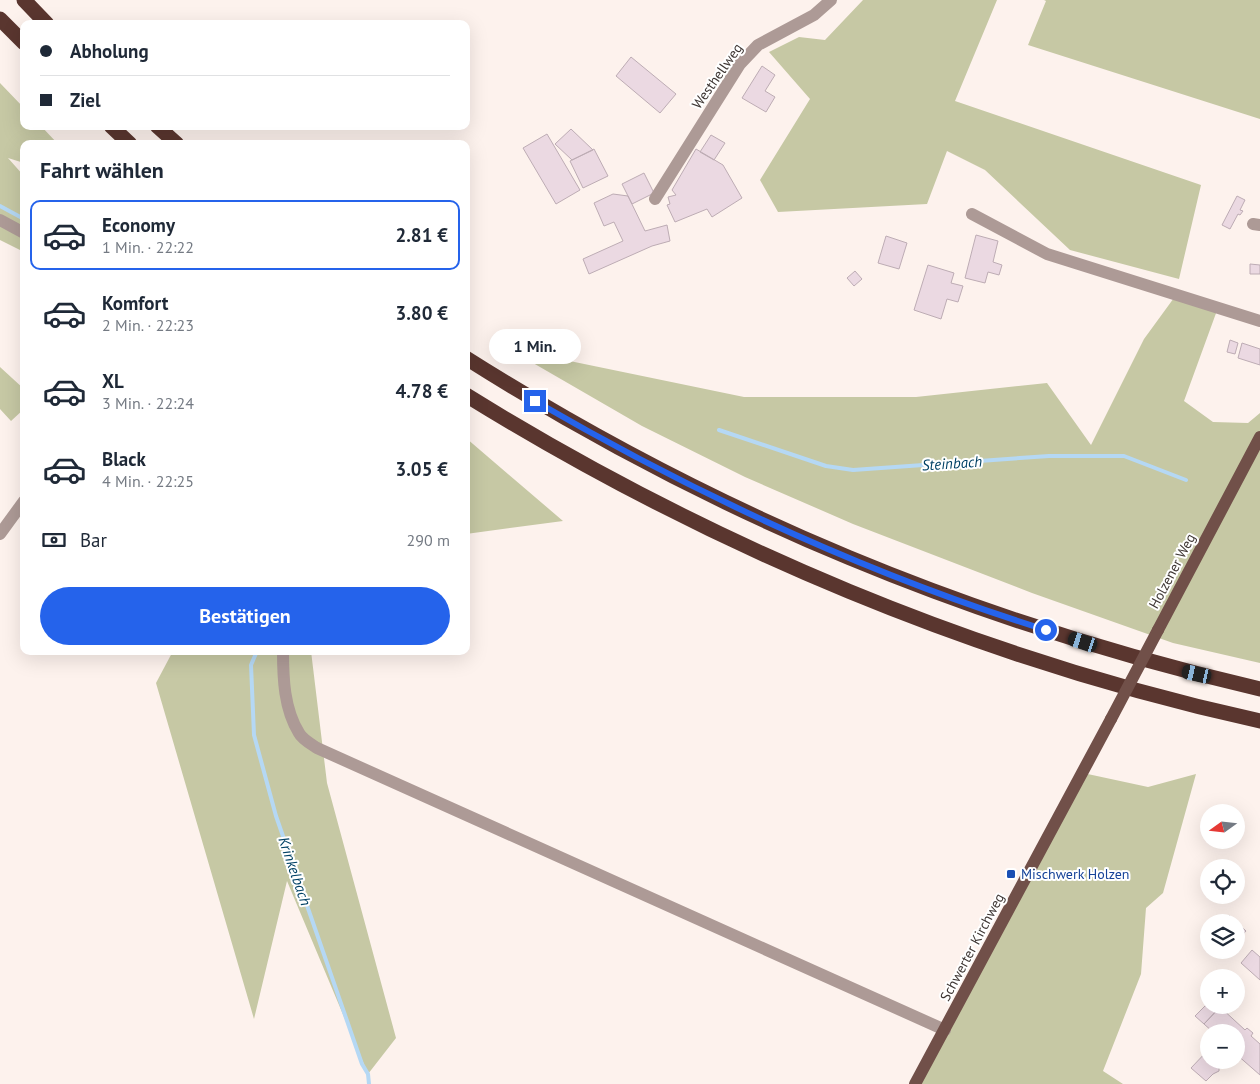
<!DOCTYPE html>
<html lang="de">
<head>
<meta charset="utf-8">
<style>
	body { margin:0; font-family:"PT Sans",sans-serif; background:#f2f2f3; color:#1f2937; height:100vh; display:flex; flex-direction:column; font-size:19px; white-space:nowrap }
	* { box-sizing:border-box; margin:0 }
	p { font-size:16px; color:#747a83 }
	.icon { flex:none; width:28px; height:28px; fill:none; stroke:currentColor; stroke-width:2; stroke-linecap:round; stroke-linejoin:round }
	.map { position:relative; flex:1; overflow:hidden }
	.details { position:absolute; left:20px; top:140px; width:450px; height:515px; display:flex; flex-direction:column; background:#fff; border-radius:10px; box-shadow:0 5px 20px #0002 }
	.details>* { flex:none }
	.banner { position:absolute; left:20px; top:20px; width:450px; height:110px; border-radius:10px; box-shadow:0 5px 20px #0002; display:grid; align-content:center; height:110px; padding:0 20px; background:#fff }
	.needle { width:32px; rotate:255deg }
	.controls { position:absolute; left:1200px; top:804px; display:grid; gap:10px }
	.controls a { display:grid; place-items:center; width:45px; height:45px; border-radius:50%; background:#fff; box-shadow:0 5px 20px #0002; font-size:25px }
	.end { position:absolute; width:22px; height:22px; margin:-11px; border:6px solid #2563eb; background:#fff; box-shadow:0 0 0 2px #fff }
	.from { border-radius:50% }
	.bubble { position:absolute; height:35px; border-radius:18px; background:#fff; box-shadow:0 5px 20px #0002; font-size:16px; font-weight:800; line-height:35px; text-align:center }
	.car { position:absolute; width:15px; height:30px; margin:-15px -8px; border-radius:6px; box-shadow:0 0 4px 1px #0007; background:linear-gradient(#222 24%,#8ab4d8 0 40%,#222 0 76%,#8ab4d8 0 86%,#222 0) }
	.banner b { display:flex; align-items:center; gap:18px; height:48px; font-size:19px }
	.banner b+b { border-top:1px solid #e0e1e3 }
	.banner i { width:12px; height:12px; background:#1f2937 }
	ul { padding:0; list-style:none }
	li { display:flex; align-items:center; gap:15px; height:70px; margin:0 10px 8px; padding:0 10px; border:2px solid transparent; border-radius:10px }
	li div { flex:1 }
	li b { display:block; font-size:19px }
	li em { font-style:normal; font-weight:800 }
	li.selected { border-color:#2563eb }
	li>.icon { width:45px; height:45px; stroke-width:1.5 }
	h2 { padding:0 20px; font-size:22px; line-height:60px }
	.pay { display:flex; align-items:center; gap:12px; height:55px; padding:0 20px; font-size:19px }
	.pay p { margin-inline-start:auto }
	.action { display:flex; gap:10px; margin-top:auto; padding:10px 20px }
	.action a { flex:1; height:58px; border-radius:30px; background:#2563eb; color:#fff; font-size:20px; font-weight:800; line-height:58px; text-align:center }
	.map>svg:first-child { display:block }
	.green { fill:#c6c8a4 }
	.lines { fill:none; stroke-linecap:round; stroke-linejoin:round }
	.stream { stroke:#b5d8f4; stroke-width:4 }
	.building { fill:#ebd9e2; stroke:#bdacb4 }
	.minor { stroke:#ad9a96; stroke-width:12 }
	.major { stroke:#715049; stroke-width:12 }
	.highway { stroke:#5a362f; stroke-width:15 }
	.major-bridge { stroke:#715049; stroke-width:12 }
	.route { stroke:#2563eb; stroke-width:6 }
	.transit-dot { fill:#1a4fb4; stroke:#fff; stroke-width:2 }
	.labels { text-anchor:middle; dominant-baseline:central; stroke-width:4; stroke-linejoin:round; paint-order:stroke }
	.street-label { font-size:14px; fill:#3e3633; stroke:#fff }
	.transit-label { font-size:14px; fill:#164399; stroke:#fff; text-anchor:start }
	.water-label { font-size:15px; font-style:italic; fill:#014165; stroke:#fff }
</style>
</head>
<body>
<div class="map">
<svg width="1260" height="1084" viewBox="0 0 1260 1084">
	<rect width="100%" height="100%" fill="#fdf2ed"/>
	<path class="green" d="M863 0H997L955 101 1201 185 1179 279 1070 250 985 170 947 151 927 204 778 212 760 180 810 99 769 52 799 37 825 40Z
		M1044 0H1260V119L1028 45 1046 1Z
		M0 83 24 108V126H41L58 144H24V163L8 158 24 176V252L0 240Z
		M1179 291 1219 305 1184 401 1213 422 1248 423 1260 413V663L1173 643 1032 593 853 524 745 477 642 426 507 348 744 397H916L1047 383 1091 445 1144 339Z
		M0 367 24 389V409L11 421 0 409Z
		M466 438 563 521 466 534Z
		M173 651H311L327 783 396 1038 368 1074 287 881 254 1019 156 683Z
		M1083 773 1148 787 1196 774 1163 893 1146 908 1141 974 1103 1071 1123 1084H915Z"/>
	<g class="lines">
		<path class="stream" d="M0 206 24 219
			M719 430 826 466 853 470 1049 456H1124L1186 480
			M257 651 251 665 254 735 276 816 362 1064 368 1074 369 1084"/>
	</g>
	<path class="building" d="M631 57 676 94 660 113 616 76Z
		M762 66 775 75 765 91 775 97 766 112 742 98Z
		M571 129 593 150 572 160 555 144Z
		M547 134 580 190 556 204 523 148Z
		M711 135 725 143 714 160 700 152Z
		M594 149 608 176 583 188 570 161Z
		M696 149 723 165 742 198 712 217 707 209 675 222 667 205 670 204 668 197 676 195 672 190Z
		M644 173 654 193 632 204 622 184Z
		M613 194 628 196 645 231 667 225 670 241 652 246 589 274 583 259 623 241 614 222 604 226 594 203Z
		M1237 196 1245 200 1240 210 1243 211 1240 215 1238 214 1230 229 1222 225Z
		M976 235 998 241 993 262 1002 265 999 275 988 272 985 283 965 278Z
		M886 236 907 243 899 269 878 263Z
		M1250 264 1260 265V274H1250Z
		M928 265 954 273 951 283 963 286 958 302 947 299 941 319 914 310Z
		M855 271 862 279 854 286 847 278Z
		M1230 340 1238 343 1235 354 1227 352Z
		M1242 343 1260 349V365L1238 358Z
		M1229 915 1246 931 1236 942V922H1222Z
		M1252 950 1260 957V980L1241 963Z
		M1209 1002V1005H1217L1220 1007 1204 1024 1195 1016Z
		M1220 1007 1245 1030 1247 1028 1253 1033 1251 1036 1260 1044V1075L1236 1054V1032H1213L1204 1024Z
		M1209 1049V1060H1225L1219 1067V1071L1213 1074 1206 1081 1191 1068Z"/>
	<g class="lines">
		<path class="minor" d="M655 199 740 64 758 45 814 15 831 0
			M972 214 1047 254 1260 321
			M0 220 24 233
			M1253 224 1260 225
			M0 534 24 501
			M283 651C283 678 284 709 299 733 302 739 311 744 317 748L945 1030"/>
		<path class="major" d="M1158 630 1260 437
			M915 1084 1111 719"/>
		<path class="highway" d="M24 0 47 24
			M0 19 24 43
			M111 126 130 144
			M157 126 177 144
			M466 358C714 515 975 623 1260 689
			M466 395C710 546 979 659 1260 721"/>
		<path class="major-bridge" d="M1111 719 1158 630"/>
	</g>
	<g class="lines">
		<path class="route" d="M535 401C697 495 867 574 1046 630"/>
	</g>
	<rect class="transit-dot" x="1006" y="869" width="10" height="10" rx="2.5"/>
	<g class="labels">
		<g class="street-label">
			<text transform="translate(717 76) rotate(-55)">Westhellweg</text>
			<text transform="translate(1172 571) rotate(-62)">Holzener Weg</text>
			<text transform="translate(972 947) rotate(-62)">Schwerter Kirchweg</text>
		</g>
		<g class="transit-label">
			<text x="1021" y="874">Mischwerk Holzen</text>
		</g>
		<g class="water-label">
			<text transform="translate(952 463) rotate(-4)">Steinbach</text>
			<text transform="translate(295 871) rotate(71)">Krinkelbach</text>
		</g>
	</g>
</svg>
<div class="controls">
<a><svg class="needle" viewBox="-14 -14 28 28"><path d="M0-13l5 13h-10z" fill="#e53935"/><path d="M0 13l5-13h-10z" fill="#747a83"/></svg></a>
<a><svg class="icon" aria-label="locate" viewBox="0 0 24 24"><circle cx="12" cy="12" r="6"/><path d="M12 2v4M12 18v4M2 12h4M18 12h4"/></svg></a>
<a><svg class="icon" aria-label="layers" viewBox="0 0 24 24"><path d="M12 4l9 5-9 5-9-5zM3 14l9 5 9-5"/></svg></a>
<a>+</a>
<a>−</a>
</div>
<i class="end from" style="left:1046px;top:630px"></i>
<i class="end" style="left:535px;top:401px"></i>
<div class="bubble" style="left:489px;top:329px;width:92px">1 Min.</div>
<i class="car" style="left:1083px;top:642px;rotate:288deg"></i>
<i class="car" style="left:1197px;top:674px;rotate:283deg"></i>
<div class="banner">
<b><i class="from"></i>Abholung</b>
<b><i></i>Ziel</b>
</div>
<section class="details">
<h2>Fahrt wählen</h2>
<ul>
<li class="selected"><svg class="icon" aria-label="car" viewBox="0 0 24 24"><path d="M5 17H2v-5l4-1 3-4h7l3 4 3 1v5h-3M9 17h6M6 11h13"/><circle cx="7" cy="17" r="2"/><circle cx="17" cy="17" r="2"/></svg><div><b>Economy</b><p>1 Min. · 22:22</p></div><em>2.81 €</em></li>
<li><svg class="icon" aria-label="car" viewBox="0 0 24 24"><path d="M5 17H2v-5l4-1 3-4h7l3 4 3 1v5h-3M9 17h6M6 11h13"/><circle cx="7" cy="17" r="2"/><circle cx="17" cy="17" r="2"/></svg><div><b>Komfort</b><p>2 Min. · 22:23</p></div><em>3.80 €</em></li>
<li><svg class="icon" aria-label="car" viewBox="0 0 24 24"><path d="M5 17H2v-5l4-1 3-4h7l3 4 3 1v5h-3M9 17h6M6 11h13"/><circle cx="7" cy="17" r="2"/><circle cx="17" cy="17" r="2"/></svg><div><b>XL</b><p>3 Min. · 22:24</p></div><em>4.78 €</em></li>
<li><svg class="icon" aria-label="car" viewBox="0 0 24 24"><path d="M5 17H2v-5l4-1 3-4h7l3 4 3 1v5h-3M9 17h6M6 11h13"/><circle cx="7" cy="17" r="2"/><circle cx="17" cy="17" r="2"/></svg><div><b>Black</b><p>4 Min. · 22:25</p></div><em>3.05 €</em></li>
</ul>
<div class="pay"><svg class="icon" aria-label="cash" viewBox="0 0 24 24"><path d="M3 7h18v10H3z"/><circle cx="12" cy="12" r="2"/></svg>Bar<p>290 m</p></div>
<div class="action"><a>Bestätigen</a></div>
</section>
</div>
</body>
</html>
